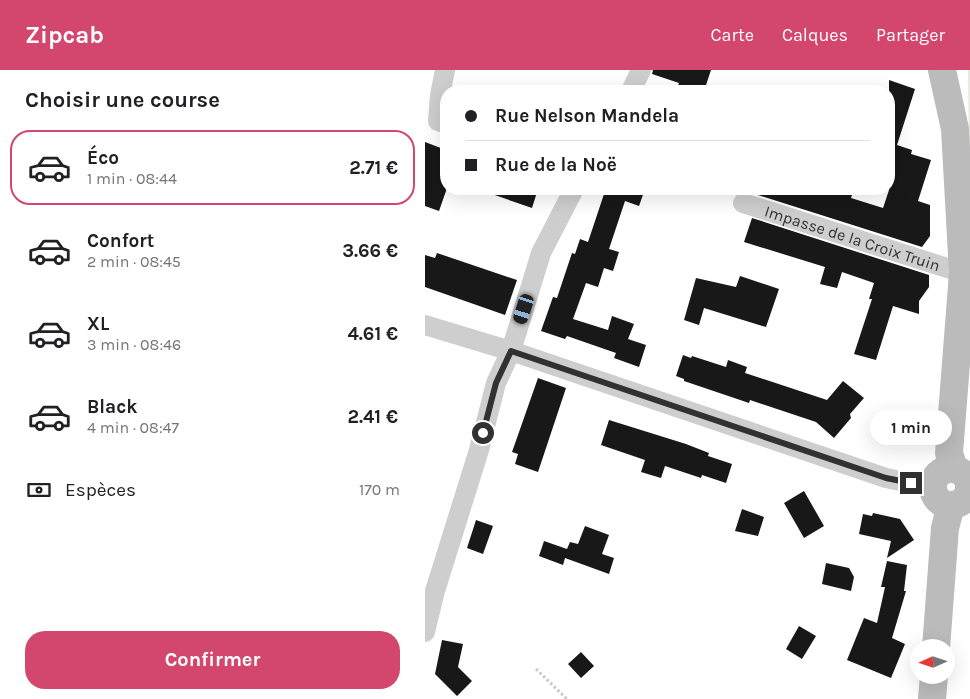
<!DOCTYPE html>
<html lang="fr">
<head>
<meta charset="utf-8">
<style>
	body { margin:0; font-family:Karla,sans-serif; background:#f6f6f6; color:#202124; height:100vh; display:flex; flex-direction:column; font-size:19px; white-space:nowrap }
	* { box-sizing:border-box; margin:0 }
	p { font-size:16px; color:#757577 }
	.icon { flex:none; width:28px; height:28px; fill:none; stroke:currentColor; stroke-width:2; stroke-linecap:round; stroke-linejoin:round }
	.map { position:relative; flex:1; overflow:hidden }
	.drawer { display:flex; flex-direction:column; background:#fff; width:425px }
	.drawer>* { flex:none }
	.banner { position:absolute; left:15px; top:15px; width:455px; height:110px; border-radius:20px; box-shadow:0 5px 20px #0002; display:grid; align-content:center; height:110px; padding:0 25px; background:#fff }
	.needle { width:32px; rotate:267deg }
	.tools { position:absolute; left:485px; top:569px; display:grid; gap:10px }
	.tools a { display:grid; place-items:center; width:45px; height:45px; border-radius:50%; background:#fff; box-shadow:0 5px 20px #0002; font-size:25px }
	.end { position:absolute; width:22px; height:22px; margin:-11px; border:6px solid #313131; background:#fff; box-shadow:0 0 0 2px #fff }
	.from { border-radius:50% }
	.bubble { position:absolute; height:35px; border-radius:18px; background:#fff; box-shadow:0 5px 20px #0002; font-size:16px; font-weight:700; line-height:35px; text-align:center }
	.car { position:absolute; width:15px; height:30px; margin:-15px -8px; border-radius:6px; box-shadow:0 0 4px 1px #0007; background:linear-gradient(#222 24%,#8ab4d8 0 40%,#222 0 76%,#8ab4d8 0 86%,#222 0) }
	.banner b { display:flex; align-items:center; gap:18px; height:48px; font-size:19px }
	.banner b+b { border-top:1px solid #e0e0e0 }
	.banner i { width:12px; height:12px; background:#202124 }
	ul { padding:0; list-style:none }
	li { display:flex; align-items:center; gap:15px; height:75px; margin:0 10px 8px; padding:0 15px; border:2px solid transparent; border-radius:20px }
	li div { flex:1 }
	li b { display:block; font-size:19px }
	li em { font-style:normal; font-weight:700 }
	li.current { border-color:#d3476f }
	li>.icon { width:45px; height:45px; stroke-width:1.5 }
	h2 { padding:0 25px; font-size:22px; line-height:60px }
	.pay { display:flex; align-items:center; gap:12px; height:55px; padding:0 25px; font-size:19px }
	.pay p { margin-inline-start:auto }
	.button { display:flex; gap:10px; margin-top:auto; padding:10px 25px }
	.button a { flex:1; height:58px; border-radius:20px; background:#d3476f; color:#fff; font-size:20px; font-weight:700; line-height:58px; text-align:center }
	header { display:flex; align-items:center; gap:30px; box-sizing:border-box; height:70px; padding:0 25px; background:#d3476f; color:#fff }
	header strong { font-size:24px }
	nav { display:flex; gap:28px; margin-inline-start:auto; font-size:18px }
	main { display:flex; flex:1; min-height:0 }
	.map>svg:first-child { display:block }
	.green { fill:#e6e9dd }
	.building { fill:#181818 }
	.lines { fill:none; stroke-linecap:round; stroke-linejoin:round }
	.path { stroke:#c8c8c8; stroke-width:3; stroke-dasharray:2.5 2.5; stroke-linecap:butt }
	.street { stroke:#cecece; stroke-width:20 }
	.secondary { stroke:#bbb; stroke-width:28 }
	.route { stroke:#313131; stroke-width:6 }
	.labels { text-anchor:middle; dominant-baseline:central; stroke-width:5; stroke-linejoin:round; paint-order:stroke }
	.street-label { font-size:16px; fill:#313131; stroke:#fff }
</style>
</head>
<body>
<header>
<strong>Zipcab</strong>
<nav><a>Carte</a><a>Calques</a><a>Partager</a></nav>
</header>
<main>
<section class="drawer">
<h2>Choisir une course</h2>
<ul>
<li class="current"><svg class="icon" aria-label="car" viewBox="0 0 24 24"><path d="M5 17H2v-5l4-1 3-4h7l3 4 3 1v5h-3M9 17h6M6 11h13"/><circle cx="7" cy="17" r="2"/><circle cx="17" cy="17" r="2"/></svg><div><b>Éco</b><p>1 min · 08:44</p></div><em>2.71 €</em></li>
<li><svg class="icon" aria-label="car" viewBox="0 0 24 24"><path d="M5 17H2v-5l4-1 3-4h7l3 4 3 1v5h-3M9 17h6M6 11h13"/><circle cx="7" cy="17" r="2"/><circle cx="17" cy="17" r="2"/></svg><div><b>Confort</b><p>2 min · 08:45</p></div><em>3.66 €</em></li>
<li><svg class="icon" aria-label="car" viewBox="0 0 24 24"><path d="M5 17H2v-5l4-1 3-4h7l3 4 3 1v5h-3M9 17h6M6 11h13"/><circle cx="7" cy="17" r="2"/><circle cx="17" cy="17" r="2"/></svg><div><b>XL</b><p>3 min · 08:46</p></div><em>4.61 €</em></li>
<li><svg class="icon" aria-label="car" viewBox="0 0 24 24"><path d="M5 17H2v-5l4-1 3-4h7l3 4 3 1v5h-3M9 17h6M6 11h13"/><circle cx="7" cy="17" r="2"/><circle cx="17" cy="17" r="2"/></svg><div><b>Black</b><p>4 min · 08:47</p></div><em>2.41 €</em></li>
</ul>
<div class="pay"><svg class="icon" aria-label="cash" viewBox="0 0 24 24"><path d="M3 7h18v10H3z"/><circle cx="12" cy="12" r="2"/></svg>Espèces<p>170 m</p></div>
<div class="button"><a>Confirmer</a></div>
</section>
<div class="map">
<svg width="545" height="629" viewBox="0 0 545 629">
	<rect width="100%" height="100%" fill="#fff"/>
	<path class="green" d="M543 0H545V79H544Z"/>
	<path class="building" d="M228 0H286L279 21H251L254 13 227 4Z
		M464 10 490 19 472 75 487 80 486 84 506 90 493 131 505 135V166L497 177 333 125 335 119H395L410 123 411 119H429L426 128 458 138 464 120Z
		M0 72 21 80V121L14 141 0 136Z
		M59 119H113L107 138 58 121Z
		M171 119H220L214 136 200 131 184 179 194 182 188 201 179 198 173 217 161 213 148 249 183 260 187 246 209 254 203 269 221 275 214 297 189 288 191 283 142 266 140 269 116 261 128 227 132 228 147 183 150 184 155 169 163 172 179 124 170 121Z
		M327 148 504 205V217L494 231V244L468 236 451 290 429 284 447 229H444L449 213 417 202 412 218 395 214 400 197 319 172Z
		M12 183 92 210 80 245 0 217V185L10 188Z
		M315 206 354 219 341 257 279 238 274 255 259 250 271 208 311 217Z
		M258 285 266 288 267 286 301 297 303 290 322 297 320 303 402 330 418 311 439 328 425 344 426 348 409 368 391 352 325 330 324 333 259 311V309L251 306Z
		M113 308 141 318 113 402 90 394 93 384 87 382Z
		M184 350 261 374 284 383 283 386 307 394 301 413 277 405 276 408 240 396 236 408 216 402 220 390 176 375Z
		M379 421 399 456 379 468 359 433Z
		M317 439 339 447 333 466 310 461Z
		M448 443 475 449 489 470 462 488 466 471 434 464 438 444 447 446Z
		M51 450 68 456 58 484 42 478Z
		M160 456 184 465 177 484 189 488 184 504 140 488 138 495 114 486 119 471 142 479 145 472 153 474Z
		M462 491 482 495 479 521H481L467 568 480 574 466 608 422 590 439 548 452 553 460 517H456Z
		M401 493 424 498 429 507 426 521 397 514Z
		M374 556 391 566 377 589 361 579Z
		M17 570 38 574 33 597 47 611 32 626 10 604Z
		M156 582 169 596 156 608 143 594Z"/>
	<g class="lines">
		<path class="path" d="M111 599 142 629"/>
		<g class="street">
			<path d="M20 0 15 25 13 51 21 54"/>
			<path d="M206 21 216 0"/>
			<path id="s1" d="M318 133 538 203"/>
			<path d="M0 255 86 281 461 408 485 413 508 414"/>
			<path d="M544 418H545"/>
			<path d="M0 562 10 521 54 380 71 313 86 281 116 183 149 119"/>
		</g>
		<path class="secondary" d="M517 0 530 59 538 203 524 383 529 399
			M508 417a18 18 0 1 1 36 0a18 18 0 1 1-36 0Z
			M511 578 520 458 526 435
			M507 629 509 605"/>
	</g>
	<g class="lines">
		<path class="route" d="M58 363 71 313 86 281 461 408 486 413"/>
	</g>
	<g class="labels">
		<g class="street-label">
			<text stroke="none"><textPath href="#s1" startOffset="115">Impasse de la Croix Truin</textPath></text>
		</g>
	</g>
</svg>
<div class="tools">
<a><svg class="needle" viewBox="-14 -14 28 28"><path d="M0-13l5 13h-10z" fill="#e53935"/><path d="M0 13l5-13h-10z" fill="#757577"/></svg></a>
</div>
<i class="end from" style="left:58px;top:363px"></i>
<i class="end" style="left:486px;top:413px"></i>
<div class="bubble" style="left:445px;top:340px;width:82px">1 min</div>
<i class="car" style="left:99px;top:239px;rotate:198deg"></i>
<div class="banner">
<b><i class="from"></i>Rue Nelson Mandela</b>
<b><i></i>Rue de la Noë</b>
</div>
</div>
</main>
</body>
</html>
